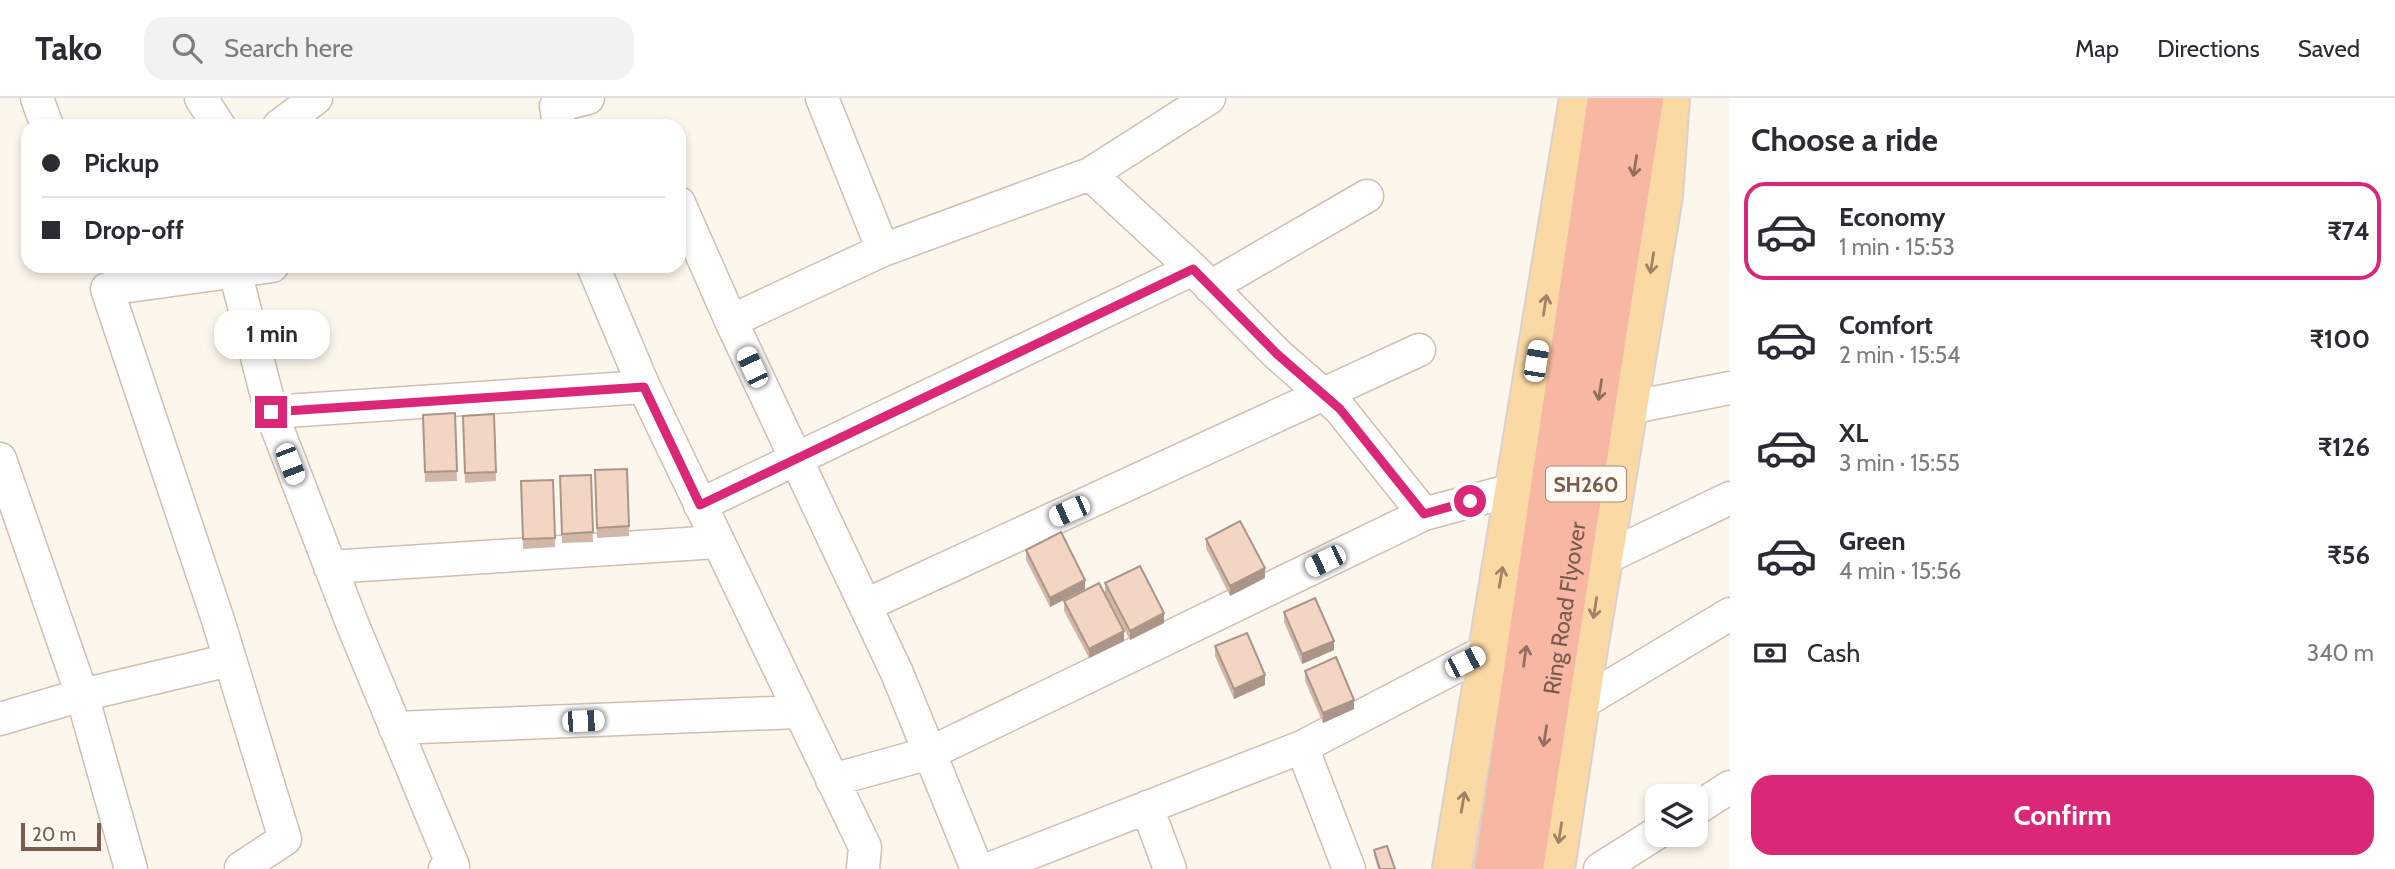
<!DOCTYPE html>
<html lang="en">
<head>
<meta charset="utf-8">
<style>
	body { margin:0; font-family:Cabin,sans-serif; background:#f2f2f3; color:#2b2b33; height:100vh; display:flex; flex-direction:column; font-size:26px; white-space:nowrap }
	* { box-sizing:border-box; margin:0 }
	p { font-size:23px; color:#7c7c81 }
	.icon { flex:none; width:38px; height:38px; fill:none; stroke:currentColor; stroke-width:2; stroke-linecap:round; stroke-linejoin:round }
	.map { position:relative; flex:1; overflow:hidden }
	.sheet { display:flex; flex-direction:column; background:#fff; width:665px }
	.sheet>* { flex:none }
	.top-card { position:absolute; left:21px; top:21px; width:665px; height:154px; border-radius:21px; box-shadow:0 4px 10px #0003; display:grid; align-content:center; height:154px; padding:0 21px; background:#fff }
	.tools { position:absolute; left:1645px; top:686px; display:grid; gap:14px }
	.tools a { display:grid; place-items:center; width:63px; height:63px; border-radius:14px; background:#fff; box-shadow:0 4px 10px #0003; font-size:35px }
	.scale { position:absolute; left:21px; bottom:18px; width:80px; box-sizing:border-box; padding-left:7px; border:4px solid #7a5c4d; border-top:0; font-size:19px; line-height:24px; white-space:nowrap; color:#7a5c4d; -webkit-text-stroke:5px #fffaf3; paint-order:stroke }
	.end { position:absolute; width:32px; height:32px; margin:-16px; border:9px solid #db2777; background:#fff; box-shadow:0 0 0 4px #fff }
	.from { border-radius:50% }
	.bubble { position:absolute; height:49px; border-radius:21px; background:#fff; box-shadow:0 4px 10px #0003; font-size:23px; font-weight:700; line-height:49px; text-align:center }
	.car { position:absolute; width:21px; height:42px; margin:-21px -10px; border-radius:9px; box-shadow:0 0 5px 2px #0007; background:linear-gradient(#fff 24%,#345 0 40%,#fff 0 76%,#345 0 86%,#fff 0) }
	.top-card b { display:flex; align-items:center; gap:24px; height:66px; font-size:26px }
	.top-card b+b { border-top:2px solid #e1e1e2 }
	.top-card i { width:18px; height:18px; background:#2b2b33 }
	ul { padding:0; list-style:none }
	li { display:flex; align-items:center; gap:21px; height:98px; margin:0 14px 10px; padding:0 7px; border:4px solid transparent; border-radius:21px }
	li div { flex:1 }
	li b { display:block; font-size:26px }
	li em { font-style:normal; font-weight:700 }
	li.current { border-color:#db2777 }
	li>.icon { width:63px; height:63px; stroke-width:1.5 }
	h2 { padding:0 21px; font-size:32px; line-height:84px }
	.pay { display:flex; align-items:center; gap:18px; height:77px; padding:0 21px; font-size:26px }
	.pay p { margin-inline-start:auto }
	.cta { display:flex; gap:14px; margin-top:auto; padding:14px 21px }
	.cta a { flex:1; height:80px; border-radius:21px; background:#db2777; color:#fff; font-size:28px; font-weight:700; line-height:80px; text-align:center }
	header { display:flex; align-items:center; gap:42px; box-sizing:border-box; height:98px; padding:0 35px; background:#fff; border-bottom:2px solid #e1e1e2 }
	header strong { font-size:33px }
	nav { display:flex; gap:38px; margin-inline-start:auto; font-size:24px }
	.search { width:490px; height:63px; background:#f2f2f3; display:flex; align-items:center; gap:18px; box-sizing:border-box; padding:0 24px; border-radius:21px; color:#7c7c81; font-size:26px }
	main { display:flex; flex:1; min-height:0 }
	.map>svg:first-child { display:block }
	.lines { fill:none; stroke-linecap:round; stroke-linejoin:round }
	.street-casing { stroke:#d1beb0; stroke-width:35 }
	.primary-casing { stroke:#dad1cd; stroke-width:42 }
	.highway-casing { stroke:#dad1cd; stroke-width:42 }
	.street { stroke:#fff; stroke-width:32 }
	.primary { stroke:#fbd9a5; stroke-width:38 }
	.highway { stroke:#f7b7a3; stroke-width:38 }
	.wall { fill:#d1b7a8 }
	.shaded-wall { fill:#aa9588 }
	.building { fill:#f3d5c3; stroke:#aa9588; stroke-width:2 }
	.oneway { stroke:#936e5e }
	.oneway2 { stroke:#a18267 }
	.route { stroke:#db2777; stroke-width:9 }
	.labels { text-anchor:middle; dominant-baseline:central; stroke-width:6; stroke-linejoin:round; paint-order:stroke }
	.shield { fill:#fffaf3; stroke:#a28b7f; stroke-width:2 }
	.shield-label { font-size:21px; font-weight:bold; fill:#7a5c4d }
	.street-label { font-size:23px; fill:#7a5c4d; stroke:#fffaf3 }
</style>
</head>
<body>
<header>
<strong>Tako</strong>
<div class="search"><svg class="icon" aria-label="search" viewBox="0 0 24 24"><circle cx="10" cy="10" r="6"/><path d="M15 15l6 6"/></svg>Search here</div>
<nav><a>Map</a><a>Directions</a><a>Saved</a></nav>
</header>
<main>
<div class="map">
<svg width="1730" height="771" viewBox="0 0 1730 771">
	<rect width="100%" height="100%" fill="#fdf6ec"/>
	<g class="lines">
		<defs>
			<path id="street" d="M37 0 47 28
				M201 0 219 28
				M822 0 883 152 1090 76 1209 0
				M279 28 316 0
				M559 28 556 8 588 0
				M1090 76 1193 171 1277 256 1340 311 1424 416 1516 391
				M679 105 731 223 897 575 977 771
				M593 168 644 289 865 749 863 771
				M235 173 271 314
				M1210 189 1367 98
				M731 223 883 152
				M1628 310 1730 290
				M0 361 82 597 131 771
				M700 407 1193 171
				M1603 461 1730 400
				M330 469 717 444
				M866 507 1419 252
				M1580 606 1730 516
				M0 621 82 597 230 562
				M395 630 798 614
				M1302 649 1349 771
				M832 682 930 655 1424 416
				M1147 709 1170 771
				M1696 711 1730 689
				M241 770 285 741 218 522 107 191 272 168
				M445 771 453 768 352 525 271 314 644 289
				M989 771 1302 649 1488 552
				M1600 771 1657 735"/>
			<path id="primary" d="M1452 771 1579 0
				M1555 771 1587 557 1663 98 1670 0"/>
			<g id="highway">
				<path d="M1494 771 1607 0"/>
				<path id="s1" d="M1524 771 1644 0"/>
			</g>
		</defs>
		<use href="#street" class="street-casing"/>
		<use href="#primary" class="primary-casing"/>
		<use href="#highway" class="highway-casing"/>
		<use href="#street" class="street"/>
		<use href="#primary" class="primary"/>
		<use href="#highway" class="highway"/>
	</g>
	<path class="wall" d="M455 315 457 383 425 384 423 317Z
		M494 316 496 383 465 385 463 318Z
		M627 371 629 438 597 440 595 372Z
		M591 377 593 444 562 445 560 378Z
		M553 382 555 449 523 451 521 383Z
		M1206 441 1265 480 1230 498 1206 450Z
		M1026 452 1085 491 1050 509 1026 462Z
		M1105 485 1164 525 1130 542 1105 495Z
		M1064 503 1124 543 1089 560 1064 513Z
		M1284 514 1334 552 1302 566 1284 524Z
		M1215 548 1265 587 1234 601 1215 558Z
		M1305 573 1354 611 1323 625 1305 583Z
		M1374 752 1395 771H1378L1374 757Z"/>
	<path class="shaded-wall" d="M1265 470V480L1230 498V488Z
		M1085 482V491L1050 509V500Z
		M1164 515V525L1130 542V533Z
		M1124 533V543L1089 560V551Z
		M1334 543V552L1302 566V556Z
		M1265 577V587L1234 601V591Z
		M1354 602V611L1323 625V615Z"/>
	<path class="building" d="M455 315 457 373 425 374 423 317Z
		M494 316 496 374 465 375 463 318Z
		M627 371 629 428 597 430 595 372Z
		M591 377 593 434 562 436 560 378Z
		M553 382 555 440 523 441 521 383Z
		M1240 423 1265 470 1230 488 1206 441Z
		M1061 434 1085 482 1050 500 1026 452Z
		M1140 468 1164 515 1130 533 1105 485Z
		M1099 485 1124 533 1089 551 1064 503Z
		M1315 500 1334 543 1302 556 1284 514Z
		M1247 535 1265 577 1234 591 1215 548Z
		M1336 559 1354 602 1323 615 1305 573Z
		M1387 748 1395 771H1380L1374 752Z"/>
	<defs><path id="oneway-shaft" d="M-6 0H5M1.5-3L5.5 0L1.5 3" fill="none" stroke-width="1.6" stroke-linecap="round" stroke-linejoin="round" transform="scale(1.75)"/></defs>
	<g class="oneway">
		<use href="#oneway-shaft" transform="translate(1635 68) rotate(99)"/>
		<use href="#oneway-shaft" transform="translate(1600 292) rotate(99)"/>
		<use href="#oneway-shaft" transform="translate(1525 558) rotate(-82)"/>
		<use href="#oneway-shaft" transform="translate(1545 638) rotate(99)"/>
	</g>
	<g class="oneway2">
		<use href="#oneway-shaft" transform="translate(1652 165) rotate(99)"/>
		<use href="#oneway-shaft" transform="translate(1545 207) rotate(-81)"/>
		<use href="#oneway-shaft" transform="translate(1501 479) rotate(-80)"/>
		<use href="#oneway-shaft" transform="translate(1595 510) rotate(99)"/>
		<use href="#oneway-shaft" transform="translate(1463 704) rotate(-80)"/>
		<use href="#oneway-shaft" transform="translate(1560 735) rotate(99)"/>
	</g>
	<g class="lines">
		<path class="route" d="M271 314 644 289 700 407 1193 171 1277 256 1340 311 1424 416 1470 403"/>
	</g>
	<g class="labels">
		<rect class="shield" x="1546" y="368.5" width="80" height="35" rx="5"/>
		<g class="shield-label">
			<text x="1586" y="386">SH260</text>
		</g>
		<g class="street-label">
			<text stroke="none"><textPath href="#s1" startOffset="264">Ring Road Flyover</textPath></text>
		</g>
	</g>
</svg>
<div class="tools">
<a><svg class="icon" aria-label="layers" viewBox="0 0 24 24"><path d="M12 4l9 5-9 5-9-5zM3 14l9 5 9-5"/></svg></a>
</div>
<div class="scale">20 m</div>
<i class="end from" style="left:1470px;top:403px"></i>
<i class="end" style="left:271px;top:314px"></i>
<div class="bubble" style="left:214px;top:212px;width:116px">1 min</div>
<i class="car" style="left:1536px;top:263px;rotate:9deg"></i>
<i class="car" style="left:752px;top:269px;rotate:335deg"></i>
<i class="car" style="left:290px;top:366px;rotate:159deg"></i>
<i class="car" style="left:1069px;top:413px;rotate:246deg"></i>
<i class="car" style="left:1325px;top:463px;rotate:244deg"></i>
<i class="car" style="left:1465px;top:564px;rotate:63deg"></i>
<i class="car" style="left:583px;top:623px;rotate:88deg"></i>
<div class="top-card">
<b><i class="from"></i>Pickup</b>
<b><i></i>Drop-off</b>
</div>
</div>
<section class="sheet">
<h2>Choose a ride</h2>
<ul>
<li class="current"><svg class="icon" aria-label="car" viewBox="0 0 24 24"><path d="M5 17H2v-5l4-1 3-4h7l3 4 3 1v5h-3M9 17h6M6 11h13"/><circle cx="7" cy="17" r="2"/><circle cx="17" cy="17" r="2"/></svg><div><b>Economy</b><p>1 min · 15:53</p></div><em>₹74</em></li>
<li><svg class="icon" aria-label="car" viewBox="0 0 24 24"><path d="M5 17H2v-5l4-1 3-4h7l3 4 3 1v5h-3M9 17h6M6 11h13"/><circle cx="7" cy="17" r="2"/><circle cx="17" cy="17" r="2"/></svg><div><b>Comfort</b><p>2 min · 15:54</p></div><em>₹100</em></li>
<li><svg class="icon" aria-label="car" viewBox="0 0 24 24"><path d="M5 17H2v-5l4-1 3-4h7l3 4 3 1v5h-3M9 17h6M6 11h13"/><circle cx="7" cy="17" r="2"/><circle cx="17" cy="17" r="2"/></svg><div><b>XL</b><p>3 min · 15:55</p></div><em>₹126</em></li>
<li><svg class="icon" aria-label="car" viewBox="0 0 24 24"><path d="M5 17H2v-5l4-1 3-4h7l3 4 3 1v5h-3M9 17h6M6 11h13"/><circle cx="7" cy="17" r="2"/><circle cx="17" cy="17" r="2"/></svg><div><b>Green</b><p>4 min · 15:56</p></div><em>₹56</em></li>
</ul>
<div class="pay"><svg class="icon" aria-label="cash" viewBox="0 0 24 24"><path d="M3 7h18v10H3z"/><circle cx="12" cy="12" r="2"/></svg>Cash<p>340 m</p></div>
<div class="cta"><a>Confirm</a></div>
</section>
</main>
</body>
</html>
